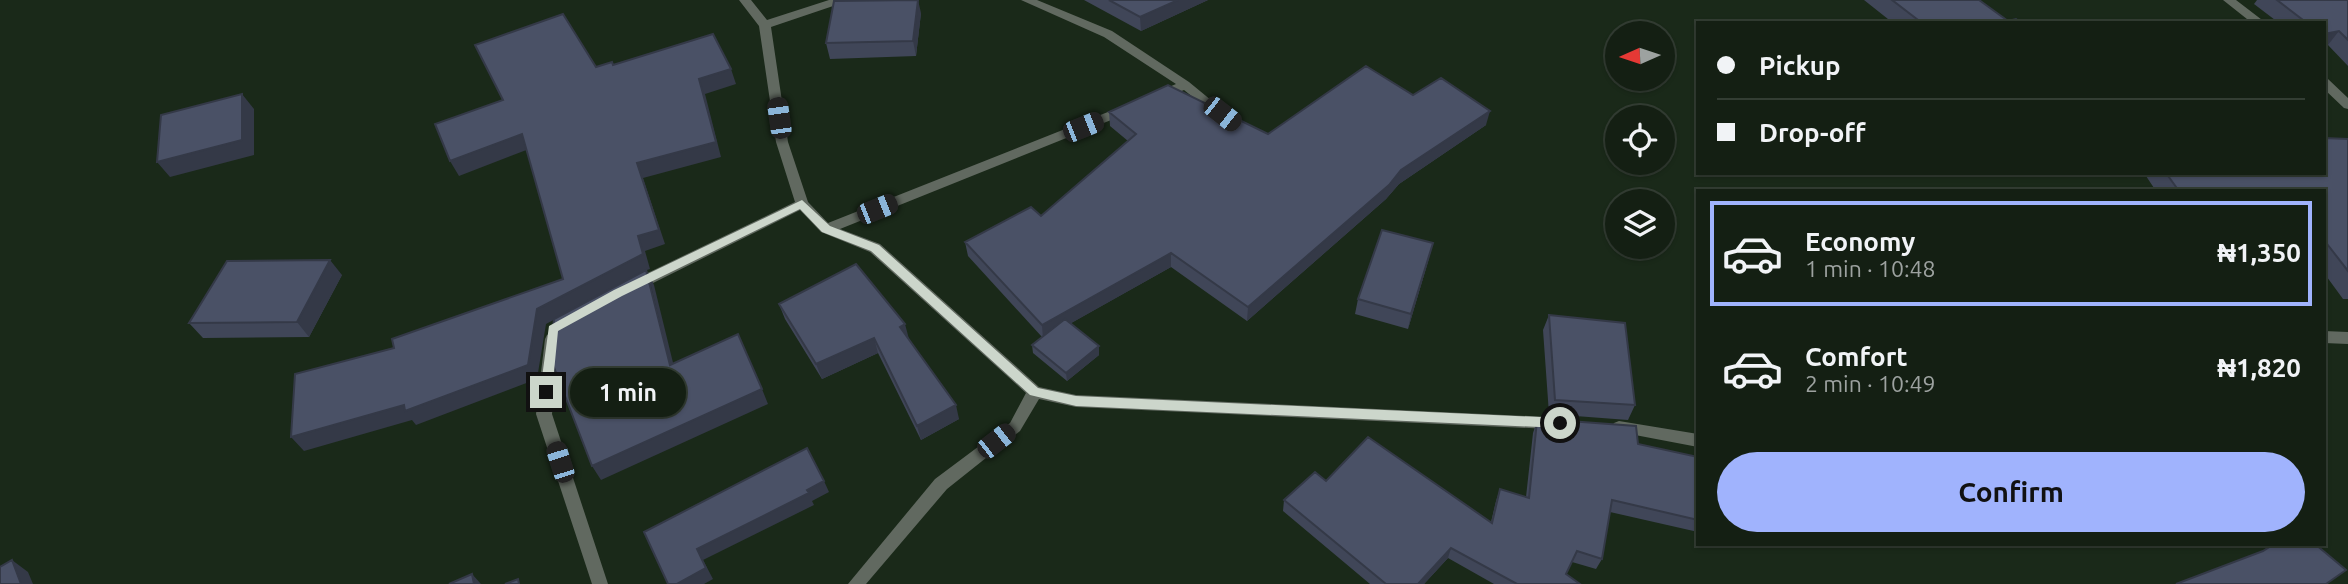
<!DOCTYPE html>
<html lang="en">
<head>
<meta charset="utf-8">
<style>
	body { margin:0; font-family:Ubuntu,sans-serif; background:#212c21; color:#f1f3f6; height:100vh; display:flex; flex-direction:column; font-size:26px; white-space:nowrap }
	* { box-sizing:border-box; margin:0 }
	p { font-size:23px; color:#9da2a0 }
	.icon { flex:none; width:38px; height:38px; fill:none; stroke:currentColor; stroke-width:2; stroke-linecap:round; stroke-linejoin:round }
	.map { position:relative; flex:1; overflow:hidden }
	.sheet { position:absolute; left:1696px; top:189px; width:630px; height:357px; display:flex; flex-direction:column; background:#141f13; border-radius:0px; box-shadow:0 2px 5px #0004,0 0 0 2px #333d33 }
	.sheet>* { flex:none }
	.banner { position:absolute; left:1696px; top:21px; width:630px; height:154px; border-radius:0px; box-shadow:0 2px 5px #0004,0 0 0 2px #333d33; display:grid; align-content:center; height:154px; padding:0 21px; background:#141f13 }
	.needle { width:46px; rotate:267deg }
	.controls { position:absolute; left:1605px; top:21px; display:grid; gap:14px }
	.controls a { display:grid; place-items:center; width:70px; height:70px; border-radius:50%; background:#141f13; box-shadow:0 2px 5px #0004,0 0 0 2px #333d33; font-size:35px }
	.end { position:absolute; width:32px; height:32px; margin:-16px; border:9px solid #ccd6cb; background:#111; box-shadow:0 0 0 4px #111 }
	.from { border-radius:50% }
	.bubble { position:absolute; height:49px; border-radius:24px; background:#141f13; box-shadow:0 2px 5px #0004,0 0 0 2px #333d33; font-size:23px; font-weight:600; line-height:49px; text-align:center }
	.car { position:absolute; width:21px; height:42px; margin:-21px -10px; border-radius:9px; box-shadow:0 0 5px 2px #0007; background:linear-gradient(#222 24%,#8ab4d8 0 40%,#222 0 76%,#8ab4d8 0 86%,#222 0) }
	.banner b { display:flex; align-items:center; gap:24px; height:66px; font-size:26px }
	.banner b+b { border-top:2px solid #333d33 }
	.banner i { width:18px; height:18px; background:#f1f3f6 }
	ul { padding:12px 0 0; list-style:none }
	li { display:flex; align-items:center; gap:21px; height:105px; margin:0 14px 10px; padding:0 7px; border:4px solid transparent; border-radius:0px }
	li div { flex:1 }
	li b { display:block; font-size:26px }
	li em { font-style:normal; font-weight:600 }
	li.active { border-color:#a0b3fd }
	li>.icon { width:63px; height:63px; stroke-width:1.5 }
	.cta { display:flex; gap:14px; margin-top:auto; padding:14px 21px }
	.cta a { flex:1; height:80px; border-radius:42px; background:#a0b3fd; color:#111; font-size:28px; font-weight:600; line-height:80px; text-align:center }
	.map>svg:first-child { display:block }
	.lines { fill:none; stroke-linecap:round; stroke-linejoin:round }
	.minor { fill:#616960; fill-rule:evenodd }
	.wall { fill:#404658 }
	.shaded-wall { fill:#343947 }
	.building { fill:#4a5166; stroke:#343947; stroke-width:2 }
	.route { fill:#ccd6cb }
</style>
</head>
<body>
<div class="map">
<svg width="2348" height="584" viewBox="0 0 2348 584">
	<rect width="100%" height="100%" fill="#1a2919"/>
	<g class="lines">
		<path class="minor" d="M739 0H751L767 20 829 0H847L845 2 771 27 788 142 808 202 828 223 1123 106H1131L1133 109 1131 112 840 229 880 244 1039 387 1076 395 1571 418 1576 420 1579 424 1576 428 1571 430 1076 407 1039 399 1020 431 947 489 866 584H848L935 479 1010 423 1026 393 870 252 821 232 800 210 641 289H631L629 285 631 281 795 202 776 142 759 26Z
			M1021 0H1037L1112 31 1189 82 1234 119 1228 123 1224 122 1184 90 1163 99H1155L1153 96 1155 93 1176 84 1104 37Z
			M2223 0H2236L2266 23H2252Z
			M2324 78 2328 79 2348 98V109L2344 108 2324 89Z
			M2324 331 2348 332V344L2324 343Z
			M552 333 557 335 559 339 552 414 608 584H592L536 414 545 339 547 335Z
			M1619 421 1698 434V447L1614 431 1611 427 1614 423Z"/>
	</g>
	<path class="wall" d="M1084 0H1208L1141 31Z
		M1864 0H1979L2008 21 2021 23H1893Z
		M2257 0H2348V66L2328 45 2324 23H2279L2254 4Z
		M921 13 916 56 830 59 826 43Z
		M1413 95 1486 125 1399 184 1386 199 1247 321 1171 267 1071 323 1099 355 1067 381 1033 353 1032 345 1042 337 968 256 965 242 1041 216 1128 141 1110 126 1109 112 1268 134Z
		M2348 139V299H2343L2324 273V191H2156L2144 173H2324Z
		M1429 258 1408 329 1355 314 1358 299Z
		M342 275 309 337 203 338 189 323Z
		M779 304 909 339 959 419 921 440 878 353 822 379 785 319Z
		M1549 315 1635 405 1628 420 1549 414 1543 330Z
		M1555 420 1638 444 1698 457V532L1610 512 1602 559 1596 569 1572 562 1566 574 1580 584H1494L1448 558 1424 584H1370L1283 511 1284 500 1326 481 1491 522 1496 501 1500 489 1526 497 1533 433 1537 421 1553 425Z"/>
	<path class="shaded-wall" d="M918 0 921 13 916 56 913 41Z
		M1178 0H1208L1141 31 1140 17Z
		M2339 31 2328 45H2324V34Z
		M731 69 736 84 705 94 721 157 643 178 665 244 645 251 650 269 647 270 654 285 677 379 670 365 647 270 546 324 537 379 416 425 412 420 304 451 291 437 537 309 638 236 637 163 699 79Z
		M242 94 254 109V155L170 177 157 162Z
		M1490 111 1486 125 1399 184 1386 199 1247 321 1248 307 1401 170Z
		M522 134 529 149 459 176 450 161Z
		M1433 243 1429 258 1408 329 1411 314Z
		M1171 253V267L1043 339 1042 325Z
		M330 260 342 275 309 337 297 322Z
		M905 324 909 339 900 327Z
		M874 338 878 353 822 379 816 364Z
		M1099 346V355L1067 381 1066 373Z
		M762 389 768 404 601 480 592 466Z
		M956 405 959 419 921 440 917 426Z
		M824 481 829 492 812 501 814 505 703 560 713 579 704 584H677L697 549Z
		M1451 548 1448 558 1424 584H1418Z
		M12 560 28 572 33 584H21Z
		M472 574 481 584H474Z"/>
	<path class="building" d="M918 0 913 41 826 43 834 1Z
		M1109 0H1178L1140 17Z
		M1892 0H1979L2008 21 2016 19 2021 23H1922Z
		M2277 0H2348V40L2339 31 2324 34V23H2307Z
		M563 14 596 67 612 62 613 65 713 34 731 69 699 79 716 142 637 163 659 230 638 236 643 254 537 309 528 365 405 411 404 405 291 437 295 374 394 348 392 339 563 279 522 134 450 161 435 124 503 100 475 45Z
		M1366 66 1413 95 1441 78 1490 111 1401 170 1389 185 1248 307 1171 253 1042 325 965 242 1031 207 1041 216 1136 134 1109 112 1168 85 1268 134Z
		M242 94V140L157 162 161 115Z
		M2324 138 2348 139V271L2324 240V191H2179L2166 173H2324Z
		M1382 230 1433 243 1411 314 1358 299Z
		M330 260 297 322 189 323 227 261Z
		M856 264 905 324 900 327 956 405 917 426 874 338 816 364 779 304Z
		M646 270 670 365 738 334 762 389 592 466 550 357 554 319Z
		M1549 315 1625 323 1635 405 1555 400Z
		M1065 319 1099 346 1066 373 1032 345Z
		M1555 420 1636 426 1638 444 1698 457V520L1612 500 1602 559 1577 551 1566 574 1580 584H1517L1451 548 1418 584H1386L1284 500 1315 472 1326 481 1368 437 1492 523 1500 489 1529 498 1537 421 1556 425Z
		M807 448 824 481 807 490 809 493 697 549 706 568 677 584H668L644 532Z
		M2274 544H2315L2346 570 2326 584H2176L2263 551Z
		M12 560 21 584H0V567Z
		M472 574 474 584H449Z
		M518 579 519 584H505Z"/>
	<path class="route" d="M802 200 830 226 879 245 1038 388 1076 396 1560 418 1566 423 1560 428 1076 406 1030 395 871 251 822 232 800 209 622 296 558 331 552 392 546 397 542 396 540 392 549 326 614 290Z"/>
</svg>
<div class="controls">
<a><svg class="needle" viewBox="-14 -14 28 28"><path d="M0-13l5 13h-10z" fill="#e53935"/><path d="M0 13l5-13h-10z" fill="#9da2a0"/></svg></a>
<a><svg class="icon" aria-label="locate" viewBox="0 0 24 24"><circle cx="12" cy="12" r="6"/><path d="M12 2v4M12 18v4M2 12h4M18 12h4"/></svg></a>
<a><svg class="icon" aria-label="layers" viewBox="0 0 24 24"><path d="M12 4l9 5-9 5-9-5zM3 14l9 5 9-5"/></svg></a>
</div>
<i class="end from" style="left:1560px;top:423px"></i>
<i class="end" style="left:546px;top:392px"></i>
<div class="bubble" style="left:570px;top:368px;width:116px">1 min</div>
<i class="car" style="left:1222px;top:114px;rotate:128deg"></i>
<i class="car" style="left:779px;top:118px;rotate:352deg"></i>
<i class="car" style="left:1083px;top:127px;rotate:68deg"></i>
<i class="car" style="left:877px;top:209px;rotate:68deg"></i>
<i class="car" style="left:996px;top:441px;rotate:52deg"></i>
<i class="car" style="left:560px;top:462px;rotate:342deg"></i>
<div class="banner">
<b><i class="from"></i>Pickup</b>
<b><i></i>Drop-off</b>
</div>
<section class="sheet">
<ul>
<li class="active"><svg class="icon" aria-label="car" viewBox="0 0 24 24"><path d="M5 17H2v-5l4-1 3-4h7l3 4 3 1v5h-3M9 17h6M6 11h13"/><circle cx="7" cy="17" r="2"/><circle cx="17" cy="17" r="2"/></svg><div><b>Economy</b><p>1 min · 10:48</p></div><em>₦1,350</em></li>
<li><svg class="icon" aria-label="car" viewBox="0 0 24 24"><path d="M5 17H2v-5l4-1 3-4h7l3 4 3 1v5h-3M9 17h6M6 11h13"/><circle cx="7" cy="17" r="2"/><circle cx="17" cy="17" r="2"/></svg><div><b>Comfort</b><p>2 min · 10:49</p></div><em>₦1,820</em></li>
</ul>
<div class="cta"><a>Confirm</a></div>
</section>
</div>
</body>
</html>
